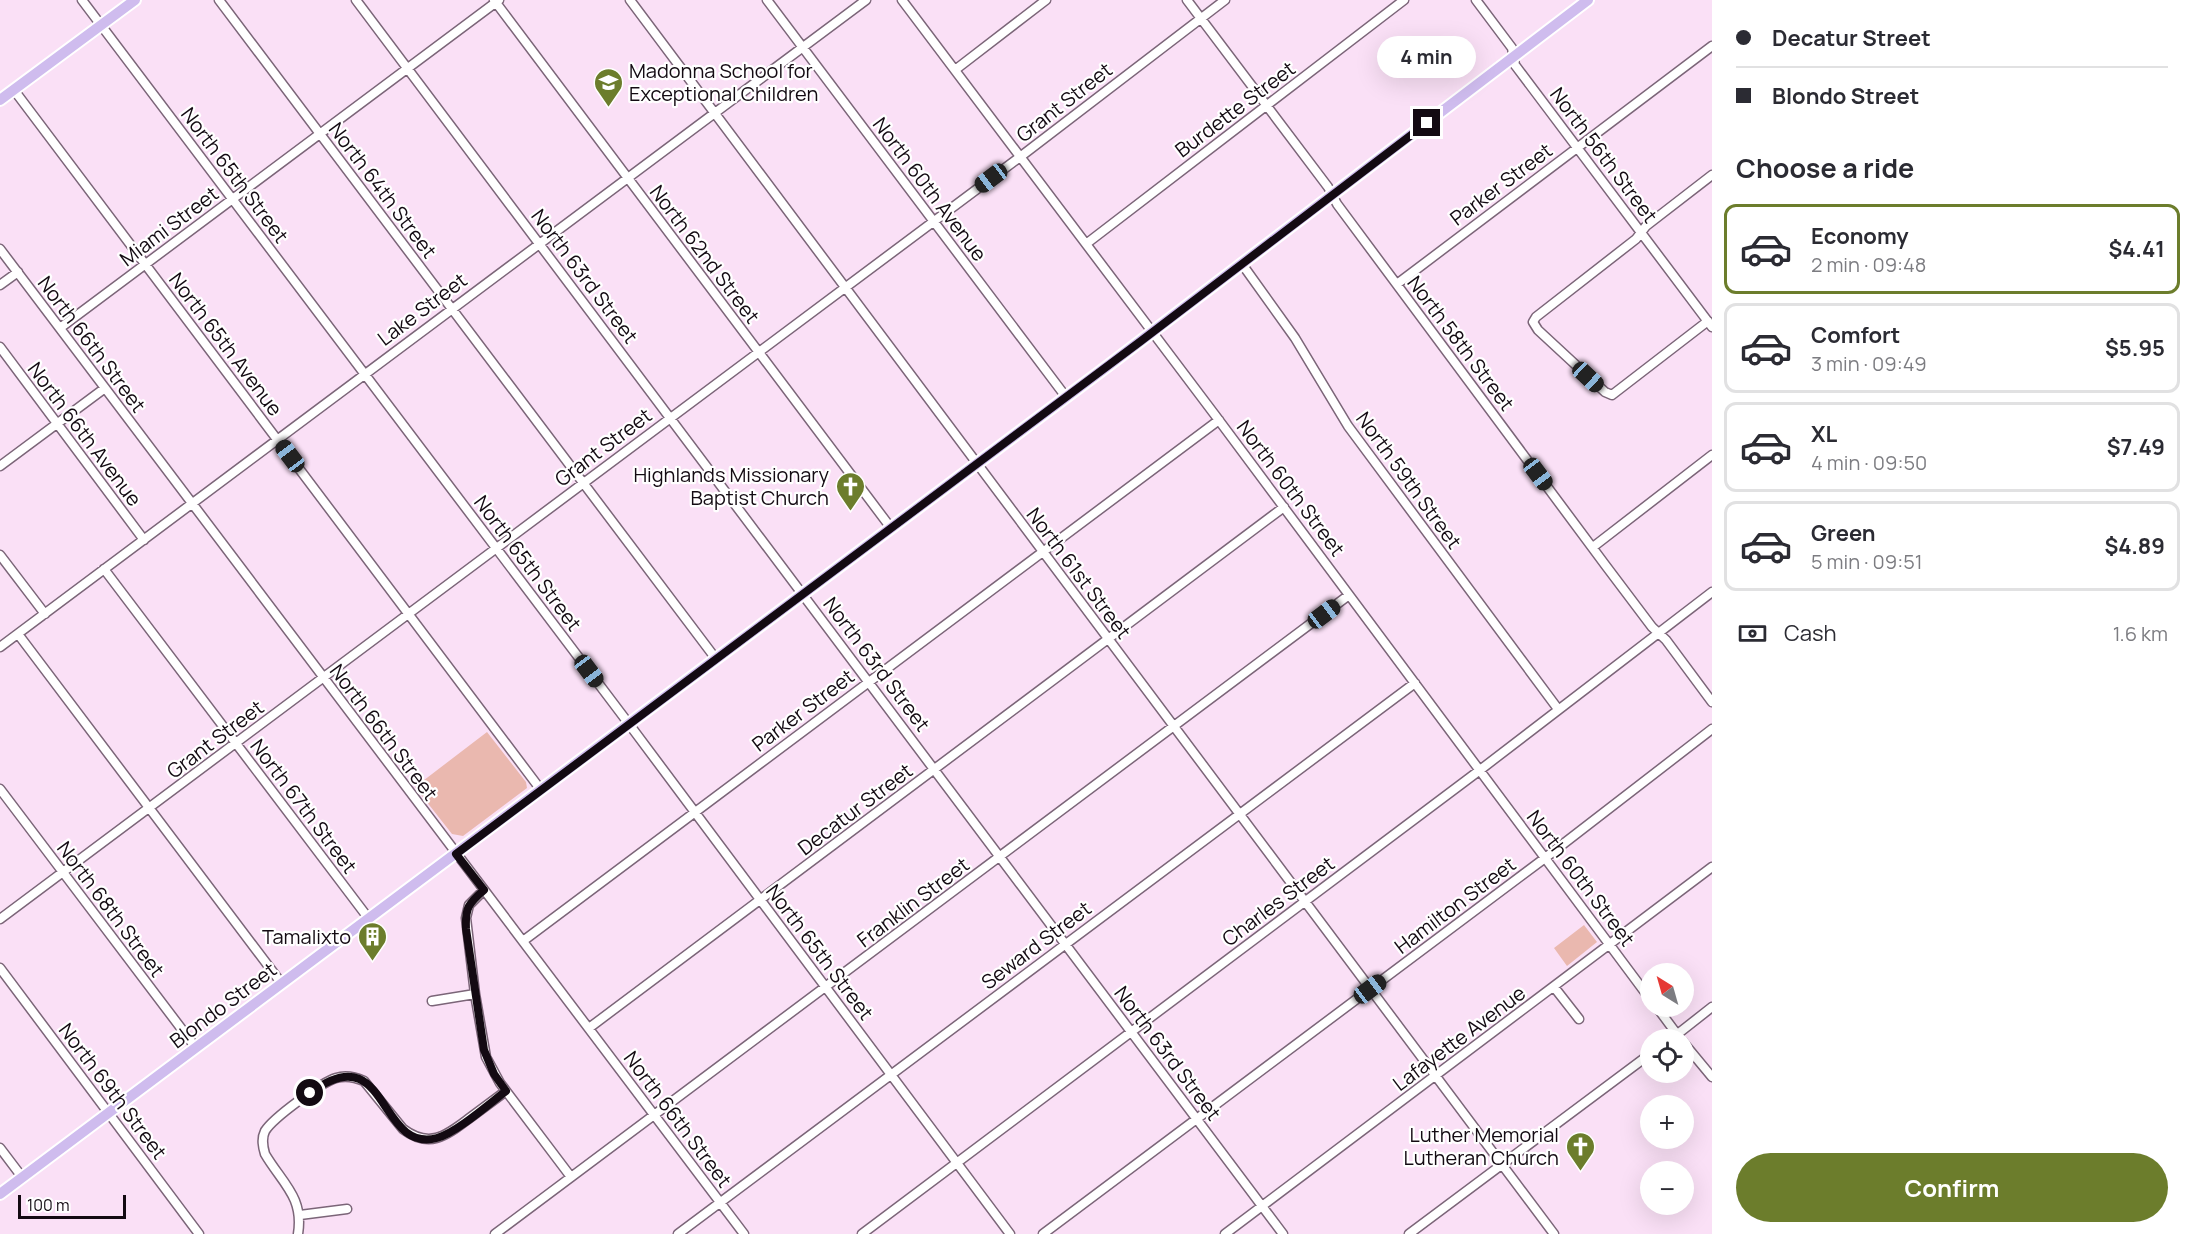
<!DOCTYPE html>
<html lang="en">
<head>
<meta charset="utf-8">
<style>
	body { margin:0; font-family:Manrope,sans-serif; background:#f7f7f7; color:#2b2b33; height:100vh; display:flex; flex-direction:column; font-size:22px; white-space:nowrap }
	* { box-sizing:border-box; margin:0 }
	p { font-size:20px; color:#7c7c81 }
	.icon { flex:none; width:33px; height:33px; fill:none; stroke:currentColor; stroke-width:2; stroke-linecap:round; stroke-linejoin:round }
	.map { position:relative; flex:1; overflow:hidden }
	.sheet { display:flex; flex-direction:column; background:#fff; width:480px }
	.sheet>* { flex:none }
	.guide { display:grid; align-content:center; height:132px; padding:0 24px; background:#fff }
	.needle { width:39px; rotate:323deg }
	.fabs { position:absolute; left:1640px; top:963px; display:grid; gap:12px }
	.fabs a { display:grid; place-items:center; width:54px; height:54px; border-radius:50%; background:#fff; box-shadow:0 6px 24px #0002; font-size:30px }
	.scale { position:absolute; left:18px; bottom:15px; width:108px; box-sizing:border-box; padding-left:6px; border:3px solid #130a12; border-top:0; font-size:16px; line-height:21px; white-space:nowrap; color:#130a12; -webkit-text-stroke:4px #fff; paint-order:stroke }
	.end { position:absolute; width:27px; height:27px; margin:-14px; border:8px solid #130a12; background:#fff; box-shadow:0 0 0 3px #fff }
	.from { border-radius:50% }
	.bubble { position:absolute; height:42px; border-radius:21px; background:#fff; box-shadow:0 6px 24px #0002; font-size:20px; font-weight:700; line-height:42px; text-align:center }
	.car { position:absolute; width:18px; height:36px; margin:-18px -9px; border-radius:8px; box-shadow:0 0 4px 2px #0007; background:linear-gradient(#222 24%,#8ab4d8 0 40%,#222 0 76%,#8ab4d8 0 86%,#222 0) }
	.guide b { display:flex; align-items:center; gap:21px; height:57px; font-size:22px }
	.guide b+b { border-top:2px solid #e1e1e2 }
	.guide i { width:15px; height:15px; background:#2b2b33 }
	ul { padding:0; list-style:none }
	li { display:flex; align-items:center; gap:18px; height:90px; margin:0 12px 9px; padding:0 12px; border:3px solid #e1e1e2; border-radius:12px }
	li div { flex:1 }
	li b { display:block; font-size:22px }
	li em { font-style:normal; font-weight:700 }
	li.on { border-color:#6c7d2c }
	li>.icon { width:54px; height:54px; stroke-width:1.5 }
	h2 { padding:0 24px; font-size:27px; line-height:72px }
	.pay { display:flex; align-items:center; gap:15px; height:66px; padding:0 24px; font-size:22px }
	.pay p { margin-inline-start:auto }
	.primary-button { display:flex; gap:12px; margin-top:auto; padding:12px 24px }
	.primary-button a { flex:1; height:69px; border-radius:36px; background:#6c7d2c; color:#fff; font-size:24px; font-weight:700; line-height:69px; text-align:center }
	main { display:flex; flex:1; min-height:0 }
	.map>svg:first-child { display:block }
	.green { fill:#eab8af }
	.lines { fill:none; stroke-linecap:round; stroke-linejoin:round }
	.minor-casing { stroke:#7b6578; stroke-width:11 }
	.major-casing { stroke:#fff; stroke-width:14 }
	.minor { stroke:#fff; stroke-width:8 }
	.major { stroke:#cfbcee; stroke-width:10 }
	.route { stroke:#130a12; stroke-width:8 }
	.labels { text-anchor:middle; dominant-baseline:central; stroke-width:4.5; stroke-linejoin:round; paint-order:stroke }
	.poi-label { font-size:20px; fill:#130a12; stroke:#fff; text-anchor:end }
	.street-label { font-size:20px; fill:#130a12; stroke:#fff }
</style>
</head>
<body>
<main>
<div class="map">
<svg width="1712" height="1234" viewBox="0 0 1712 1234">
	<rect width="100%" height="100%" fill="#fae0f6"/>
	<path class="green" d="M487 732 526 782 527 788 463 836 452 834 415 787Z
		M1584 925 1597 942 1567 966 1554 948Z"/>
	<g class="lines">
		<defs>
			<path id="minor" d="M82 0 629 724 1010 1234
				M219 0 716 659
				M356 0 1283 1234
				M494 0 891 528
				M630 0 1554 1234
				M767 0 1066 397
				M902 0 1215 415 1650 999
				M1187 0 1328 187 1337 204 1606 566 1652 627 1666 640 1712 702
				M1476 0 1512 48 1515 65 1712 327
				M955 70 1046 0
				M14 90 541 790
				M1086 244 1404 0
				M0 249 744 1234
				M1242 264 1295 338 1348 426 1558 709
				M1397 284 1712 46
				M0 285 18 272
				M1708 321 1612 395 1605 392 1538 330 1533 322 1536 317 1636 239 1646 226 1712 175
				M60 328 499 0
				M0 347 144 540
				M0 466 105 388
				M1593 547 1712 455
				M0 555 45 614
				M104 569 369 919
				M18 634 282 984
				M0 647 866 0
				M0 789 196 1048
				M484 890 469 905 466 918 475 994 486 1057 500 1083 571 1177
				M0 919 1020 157 1225 0
				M523 941 1219 420
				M0 968 199 1234
				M1554 987 1579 1019
				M432 1001 475 994
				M1656 1006 1679 1037
				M589 1028 1284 507
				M1670 1040 1712 1007
				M1683 1042 1712 1077
				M0 1148 22 1177
				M300 1215 347 1209
				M298 1234C304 1197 282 1183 265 1154 263 1147 261 1139 265 1131 273 1118 322 1082 336 1078 346 1075 355 1077 364 1081L403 1129C431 1150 448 1134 471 1117 483 1108 494 1100 506 1091
				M495 1234 1349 595
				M678 1234 1415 683
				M862 1234 1480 770 1712 592
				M1043 1234 1545 858 1712 729
				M1225 1234 1712 867
				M1409 1234 1650 1054"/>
			<path id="major" d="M0 100 135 0
				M0 1194 1109 365 1588 0"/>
		</defs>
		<use href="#minor" class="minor-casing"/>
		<use href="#major" class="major-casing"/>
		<use href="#minor" class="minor"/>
		<use href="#major" class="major"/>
	</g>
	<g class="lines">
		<path class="route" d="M310 1093C389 1034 377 1154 437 1138 456 1133 489 1104 506 1091L494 1074 484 1050 466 929C465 908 468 904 484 890L456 854 1141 341 1427 123"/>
	</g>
	<defs>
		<symbol id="school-pin" viewBox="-11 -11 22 30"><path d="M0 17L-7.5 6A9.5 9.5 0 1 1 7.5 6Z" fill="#6c7d2c" stroke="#fff"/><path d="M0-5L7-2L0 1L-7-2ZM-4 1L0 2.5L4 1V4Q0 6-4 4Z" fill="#fff"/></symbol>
		<symbol id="church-pin" viewBox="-11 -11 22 30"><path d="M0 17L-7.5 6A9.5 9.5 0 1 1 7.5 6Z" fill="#6c7d2c" stroke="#fff"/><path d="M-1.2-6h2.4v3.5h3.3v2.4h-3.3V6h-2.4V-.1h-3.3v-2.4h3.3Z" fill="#fff"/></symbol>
		<symbol id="building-pin" viewBox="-11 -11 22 30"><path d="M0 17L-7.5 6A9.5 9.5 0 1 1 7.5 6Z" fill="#6c7d2c" stroke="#fff"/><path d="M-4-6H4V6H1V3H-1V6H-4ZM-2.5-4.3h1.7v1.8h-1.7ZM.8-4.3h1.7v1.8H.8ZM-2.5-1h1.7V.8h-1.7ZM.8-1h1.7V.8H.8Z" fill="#fff"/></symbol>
	</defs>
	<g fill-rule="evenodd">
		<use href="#school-pin" x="592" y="66" width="33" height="45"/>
		<use href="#church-pin" x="834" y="470" width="33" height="45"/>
		<use href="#building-pin" x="356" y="920" width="33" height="45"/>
		<use href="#church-pin" x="1564" y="1130" width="33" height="45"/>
	</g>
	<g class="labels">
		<g class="poi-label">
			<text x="629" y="70" text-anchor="start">Madonna School for<tspan x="629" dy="23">Exceptional Children</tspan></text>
			<text x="829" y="474">Highlands Missionary<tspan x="829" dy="23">Baptist Church</tspan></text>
			<text x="351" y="936">Tamalixto</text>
			<text x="1559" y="1134">Luther Memorial<tspan x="1559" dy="23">Lutheran Church</tspan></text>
		</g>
		<g class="street-label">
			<text transform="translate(1064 102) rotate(-38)">Grant Street</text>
			<text transform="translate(1235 109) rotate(-37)">Burdette Street</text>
			<text transform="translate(1604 155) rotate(53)">North 56th Street</text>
			<text transform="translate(235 175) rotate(53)">North 65th Street</text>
			<text transform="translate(1501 184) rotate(-37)">Parker Street</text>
			<text transform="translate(930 189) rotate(53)">North 60th Avenue</text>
			<text transform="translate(383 190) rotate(53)">North 64th Street</text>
			<text transform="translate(169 226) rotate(-37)">Miami Street</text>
			<text transform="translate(705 254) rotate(53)">North 62nd Street</text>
			<text transform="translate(585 276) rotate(53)">North 63rd Street</text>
			<text transform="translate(422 309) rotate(-37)">Lake Street</text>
			<text transform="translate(1461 343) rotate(53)">North 58th Street</text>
			<text transform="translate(92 344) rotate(53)">North 66th Street</text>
			<text transform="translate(226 344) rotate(53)">North 65th Avenue</text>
			<text transform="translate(85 434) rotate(53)">North 66th Avenue</text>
			<text transform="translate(603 447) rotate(-37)">Grant Street</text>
			<text transform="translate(1409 480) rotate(54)">North 59th Street</text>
			<text transform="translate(1291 488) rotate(53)">North 60th Street</text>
			<text transform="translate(528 563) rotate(53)">North 65th Street</text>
			<text transform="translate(1079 573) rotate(53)">North 61st Street</text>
			<text transform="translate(877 664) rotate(53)">North 63rd Street</text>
			<text transform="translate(803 710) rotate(-37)">Parker Street</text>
			<text transform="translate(384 732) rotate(53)">North 66th Street</text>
			<text transform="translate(215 739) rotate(-37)">Grant Street</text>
			<text transform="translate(304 806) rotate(53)">North 67th Street</text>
			<text transform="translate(855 809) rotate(-37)">Decatur Street</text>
			<text transform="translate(1581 878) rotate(53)">North 60th Street</text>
			<text transform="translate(1278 901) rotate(-37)">Charles Street</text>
			<text transform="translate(913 902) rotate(-37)">Franklin Street</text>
			<text transform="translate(1455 905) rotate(-37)">Hamilton Street</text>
			<text transform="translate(111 909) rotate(53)">North 68th Street</text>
			<text transform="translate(1036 945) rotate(-37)">Seward Street</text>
			<text transform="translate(820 952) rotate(53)">North 65th Street</text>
			<text transform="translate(223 1005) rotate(-37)">Blondo Street</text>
			<text transform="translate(1459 1038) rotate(-37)">Lafayette Avenue</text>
			<text transform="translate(1168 1053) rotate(53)">North 63rd Street</text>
			<text transform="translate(113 1091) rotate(53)">North 69th Street</text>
			<text transform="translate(678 1119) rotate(53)">North 66th Street</text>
		</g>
	</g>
</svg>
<div class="fabs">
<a><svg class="needle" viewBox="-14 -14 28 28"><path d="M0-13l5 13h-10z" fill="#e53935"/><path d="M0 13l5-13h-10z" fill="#7c7c81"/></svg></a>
<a><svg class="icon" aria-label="locate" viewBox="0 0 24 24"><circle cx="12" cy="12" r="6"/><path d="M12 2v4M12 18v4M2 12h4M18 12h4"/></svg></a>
<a>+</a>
<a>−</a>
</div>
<div class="scale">100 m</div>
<i class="end from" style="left:310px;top:1093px"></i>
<i class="end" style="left:1427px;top:123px"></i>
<div class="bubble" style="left:1377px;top:36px;width:99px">4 min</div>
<i class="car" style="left:991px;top:178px;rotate:233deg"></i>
<i class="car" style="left:1588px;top:377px;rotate:133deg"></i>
<i class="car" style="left:290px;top:456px;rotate:323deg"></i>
<i class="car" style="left:1538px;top:474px;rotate:143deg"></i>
<i class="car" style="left:1324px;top:614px;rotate:53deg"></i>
<i class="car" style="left:589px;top:671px;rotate:143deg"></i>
<i class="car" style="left:1370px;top:989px;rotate:53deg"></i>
</div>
<section class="sheet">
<div class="guide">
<b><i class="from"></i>Decatur Street</b>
<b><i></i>Blondo Street</b>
</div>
<h2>Choose a ride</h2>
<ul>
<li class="on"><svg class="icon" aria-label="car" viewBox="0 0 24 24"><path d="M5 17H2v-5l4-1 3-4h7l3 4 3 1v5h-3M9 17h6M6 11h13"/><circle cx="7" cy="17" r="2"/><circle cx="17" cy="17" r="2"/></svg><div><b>Economy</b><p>2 min · 09:48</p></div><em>$4.41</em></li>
<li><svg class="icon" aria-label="car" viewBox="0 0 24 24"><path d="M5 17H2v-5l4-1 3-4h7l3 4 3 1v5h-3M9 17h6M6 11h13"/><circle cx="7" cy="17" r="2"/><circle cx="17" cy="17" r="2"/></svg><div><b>Comfort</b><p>3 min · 09:49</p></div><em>$5.95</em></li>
<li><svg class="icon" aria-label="car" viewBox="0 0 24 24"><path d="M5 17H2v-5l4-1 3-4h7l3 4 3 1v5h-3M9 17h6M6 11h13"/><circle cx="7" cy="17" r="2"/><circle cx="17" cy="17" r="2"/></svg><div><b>XL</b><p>4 min · 09:50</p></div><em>$7.49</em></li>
<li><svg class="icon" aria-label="car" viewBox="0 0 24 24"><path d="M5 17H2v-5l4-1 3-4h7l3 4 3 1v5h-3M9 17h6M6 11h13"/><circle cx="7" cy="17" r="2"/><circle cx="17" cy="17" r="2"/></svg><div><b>Green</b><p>5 min · 09:51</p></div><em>$4.89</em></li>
</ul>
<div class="pay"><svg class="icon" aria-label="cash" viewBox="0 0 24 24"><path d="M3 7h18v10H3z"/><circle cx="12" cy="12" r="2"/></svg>Cash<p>1.6 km</p></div>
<div class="primary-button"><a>Confirm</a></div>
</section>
</main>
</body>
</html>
